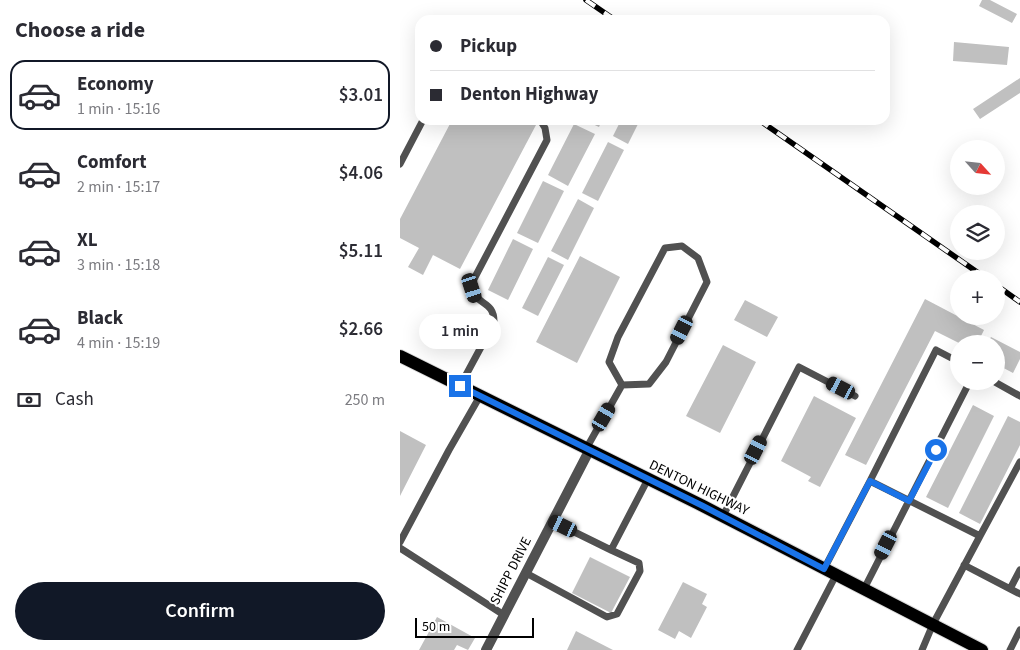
<!DOCTYPE html>
<html lang="en">
<head>
<meta charset="utf-8">
<style>
	body { margin:0; font-family:"Source Sans 3",sans-serif; background:#f7f7f7; color:#2b2b33; height:100vh; display:flex; flex-direction:column; font-size:19px; white-space:nowrap }
	* { box-sizing:border-box; margin:0 }
	p { font-size:16px; color:#7c7c81 }
	.icon { flex:none; width:28px; height:28px; fill:none; stroke:currentColor; stroke-width:2; stroke-linecap:round; stroke-linejoin:round }
	.map { position:relative; flex:1; overflow:hidden }
	.details { display:flex; flex-direction:column; background:#fff; width:400px }
	.details>* { flex:none }
	.top-card { position:absolute; left:15px; top:15px; width:475px; height:110px; border-radius:15px; box-shadow:0 5px 20px #0002; display:grid; align-content:center; height:110px; padding:0 15px; background:#fff }
	.needle { width:32px; rotate:117deg }
	.buttons { position:absolute; left:550px; top:140px; display:grid; gap:10px }
	.buttons a { display:grid; place-items:center; width:55px; height:55px; border-radius:50%; background:#fff; box-shadow:0 5px 20px #0002; font-size:25px }
	.scale { position:absolute; left:15px; bottom:12px; width:119px; box-sizing:border-box; padding-left:5px; border:2px solid #000; border-top:0; font-size:14px; line-height:18px; white-space:nowrap; color:#000; -webkit-text-stroke:4px #fff; paint-order:stroke }
	.end { position:absolute; width:22px; height:22px; margin:-11px; border:6px solid #1a73e8; background:#fff; box-shadow:0 0 0 2px #fff }
	.from { border-radius:50% }
	.bubble { position:absolute; height:35px; border-radius:18px; background:#fff; box-shadow:0 5px 20px #0002; font-size:16px; font-weight:600; line-height:35px; text-align:center }
	.car { position:absolute; width:15px; height:30px; margin:-15px -8px; border-radius:6px; box-shadow:0 0 4px 1px #0007; background:linear-gradient(#222 24%,#8ab4d8 0 40%,#222 0 76%,#8ab4d8 0 86%,#222 0) }
	.top-card b { display:flex; align-items:center; gap:18px; height:48px; font-size:19px }
	.top-card b+b { border-top:1px solid #e1e1e2 }
	.top-card i { width:12px; height:12px; background:#2b2b33 }
	ul { padding:0; list-style:none }
	li { display:flex; align-items:center; gap:15px; height:70px; margin:0 10px 8px; padding:0 5px; border:2px solid transparent; border-radius:15px }
	li div { flex:1 }
	li b { display:block; font-size:19px }
	li em { font-style:normal; font-weight:600 }
	li.on { border-color:#111827 }
	li>.icon { width:45px; height:45px; stroke-width:1.5 }
	h2 { padding:0 15px; font-size:22px; line-height:60px }
	.pay { display:flex; align-items:center; gap:12px; height:55px; padding:0 15px; font-size:19px }
	.pay p { margin-inline-start:auto }
	.button { display:flex; gap:10px; margin-top:auto; padding:10px 15px }
	.button a { flex:1; height:58px; border-radius:30px; background:#111827; color:#fff; font-size:20px; font-weight:600; line-height:58px; text-align:center }
	main { display:flex; flex:1; min-height:0 }
	.map>svg:first-child { display:block }
	.building { fill:#c0c0c0 }
	.lines { fill:none; stroke-linecap:round; stroke-linejoin:round }
	.primary-casing { stroke:#dbdbdb; stroke-width:14 }
	.service { stroke:#515151; stroke-width:7 }
	.tertiary { stroke:#515151; stroke-width:10 }
	.primary { stroke:#000; stroke-width:12 }
	.rail-casing { stroke:#000; stroke-width:5.5 }
	.rail { stroke:#fff; stroke-width:4; stroke-dasharray:11; stroke-linecap:butt }
	.route { stroke:#1a73e8; stroke-width:6 }
	.labels { text-anchor:middle; dominant-baseline:central; stroke-width:4; stroke-linejoin:round; paint-order:stroke }
	.street-label { font-size:14px; fill:#000; stroke:#fff }
</style>
</head>
<body>
<main>
<section class="details">
<h2>Choose a ride</h2>
<ul>
<li class="on"><svg class="icon" aria-label="car" viewBox="0 0 24 24"><path d="M5 17H2v-5l4-1 3-4h7l3 4 3 1v5h-3M9 17h6M6 11h13"/><circle cx="7" cy="17" r="2"/><circle cx="17" cy="17" r="2"/></svg><div><b>Economy</b><p>1 min · 15:16</p></div><em>$3.01</em></li>
<li><svg class="icon" aria-label="car" viewBox="0 0 24 24"><path d="M5 17H2v-5l4-1 3-4h7l3 4 3 1v5h-3M9 17h6M6 11h13"/><circle cx="7" cy="17" r="2"/><circle cx="17" cy="17" r="2"/></svg><div><b>Comfort</b><p>2 min · 15:17</p></div><em>$4.06</em></li>
<li><svg class="icon" aria-label="car" viewBox="0 0 24 24"><path d="M5 17H2v-5l4-1 3-4h7l3 4 3 1v5h-3M9 17h6M6 11h13"/><circle cx="7" cy="17" r="2"/><circle cx="17" cy="17" r="2"/></svg><div><b>XL</b><p>3 min · 15:18</p></div><em>$5.11</em></li>
<li><svg class="icon" aria-label="car" viewBox="0 0 24 24"><path d="M5 17H2v-5l4-1 3-4h7l3 4 3 1v5h-3M9 17h6M6 11h13"/><circle cx="7" cy="17" r="2"/><circle cx="17" cy="17" r="2"/></svg><div><b>Black</b><p>4 min · 15:19</p></div><em>$2.66</em></li>
</ul>
<div class="pay"><svg class="icon" aria-label="cash" viewBox="0 0 24 24"><path d="M3 7h18v10H3z"/><circle cx="12" cy="12" r="2"/></svg>Cash<p>250 m</p></div>
<div class="button"><a>Confirm</a></div>
</section>
<div class="map">
<svg width="620" height="650" viewBox="0 0 620 650">
	<rect width="100%" height="100%" fill="#fff"/>
	<path class="building" d="M582 0H590L617 14 612 23 579 6Z
		M554 42 609 47 607 65 553 61Z
		M620 78V93L580 119 573 109Z
		M52 120H127L136 125 60 269 33 255 23 275 8 267 19 248 0 238V219Z
		M184 120H202L199 127Z
		M221 120H240L228 144 213 136Z
		M174 124 195 134 168 186 148 175Z
		M208 142 224 150 198 201 182 193Z
		M143 181 164 191 138 243 117 233Z
		M178 199 194 208 168 260 151 251Z
		M113 239 133 249 108 300 88 290Z
		M180 256 220 277 177 363 136 342Z
		M148 257 164 265 138 316 122 308Z
		M525 299 584 330 577 344H561L535 331 466 465 445 455Z
		M345 300 378 317 367 337 334 320Z
		M591 337 620 352V359L613 373 596 364V344H587Z
		M323 345 356 362 320 433 286 416Z
		M414 396 456 418 420 487 408 481 411 477 381 461Z
		M573 405 594 416 548 508 526 497Z
		M608 416 620 422V445L580 524 559 513Z
		M0 431 26 445 0 496Z
		M190 557 230 577 211 613 172 593Z
		M283 582 307 594 302 604 307 607 291 638 279 631 275 639 258 630Z
		M37 617 75 638 68 650 57 645 54 650H19Z
		M176 631 213 650H167Z"/>
	<g class="lines">
		<defs>
			<path id="primary" d="M0 356 303 506 582 650"/>
		</defs>
		<use href="#primary" class="primary-casing"/>
		<path class="service" d="M0 164 23 120
			M282 246 298 258 307 282 266 362 249 384 222 385 209 362 218 337 265 248Z
			M593 381 620 396
			M60 386 94 323C95 296 68 308 74 279L147 140 145 128 140 120
			M186 449 222 385
			M323 516 399 367 455 396
			M152 521 211 550 248 479
			M580 536 620 462
			M0 542 49 450 80 396
			M0 548 104 615
			M564 565 620 594
			M424 569 470 481
			M126 573 207 617 217 614 240 571 239 563 211 550
			M464 589 570 381
			M610 589 620 570
			M397 650 436 575
			M522 650 533 624 580 536 470 481 536 350 559 362
			M610 650 620 630"/>
		<path class="tertiary" d="M86 650 189 451"/>
		<use href="#primary" class="primary"/>
		<defs>
			<path id="rail" d="M186 0 215 20
				M359 120 587 279
				M596 285 620 302"/>
		</defs>
		<use href="#rail" class="rail-casing"/>
		<use href="#rail" class="rail"/>
	</g>
	<g class="lines">
		<path class="route" d="M60 386 303 506 424 569 470 481 509 501 536 450"/>
	</g>
	<g class="labels">
		<g class="street-label">
			<text transform="translate(299 488) rotate(26)">DENTON HIGHWAY</text>
			<text transform="translate(111 571) rotate(-63)">SHIPP DRIVE</text>
		</g>
	</g>
</svg>
<div class="buttons">
<a><svg class="needle" viewBox="-14 -14 28 28"><path d="M0-13l5 13h-10z" fill="#e53935"/><path d="M0 13l5-13h-10z" fill="#7c7c81"/></svg></a>
<a><svg class="icon" aria-label="layers" viewBox="0 0 24 24"><path d="M12 4l9 5-9 5-9-5zM3 14l9 5 9-5"/></svg></a>
<a>+</a>
<a>−</a>
</div>
<div class="scale">50 m</div>
<i class="end from" style="left:536px;top:450px"></i>
<i class="end" style="left:60px;top:386px"></i>
<div class="bubble" style="left:19px;top:314px;width:82px">1 min</div>
<i class="car" style="left:72px;top:288px;rotate:162deg"></i>
<i class="car" style="left:282px;top:330px;rotate:207deg"></i>
<i class="car" style="left:441px;top:388px;rotate:297deg"></i>
<i class="car" style="left:204px;top:417px;rotate:30deg"></i>
<i class="car" style="left:356px;top:450px;rotate:27deg"></i>
<i class="car" style="left:163px;top:526px;rotate:296deg"></i>
<i class="car" style="left:486px;top:545px;rotate:207deg"></i>
<div class="top-card">
<b><i class="from"></i>Pickup</b>
<b><i></i>Denton Highway</b>
</div>
</div>
</main>
</body>
</html>
